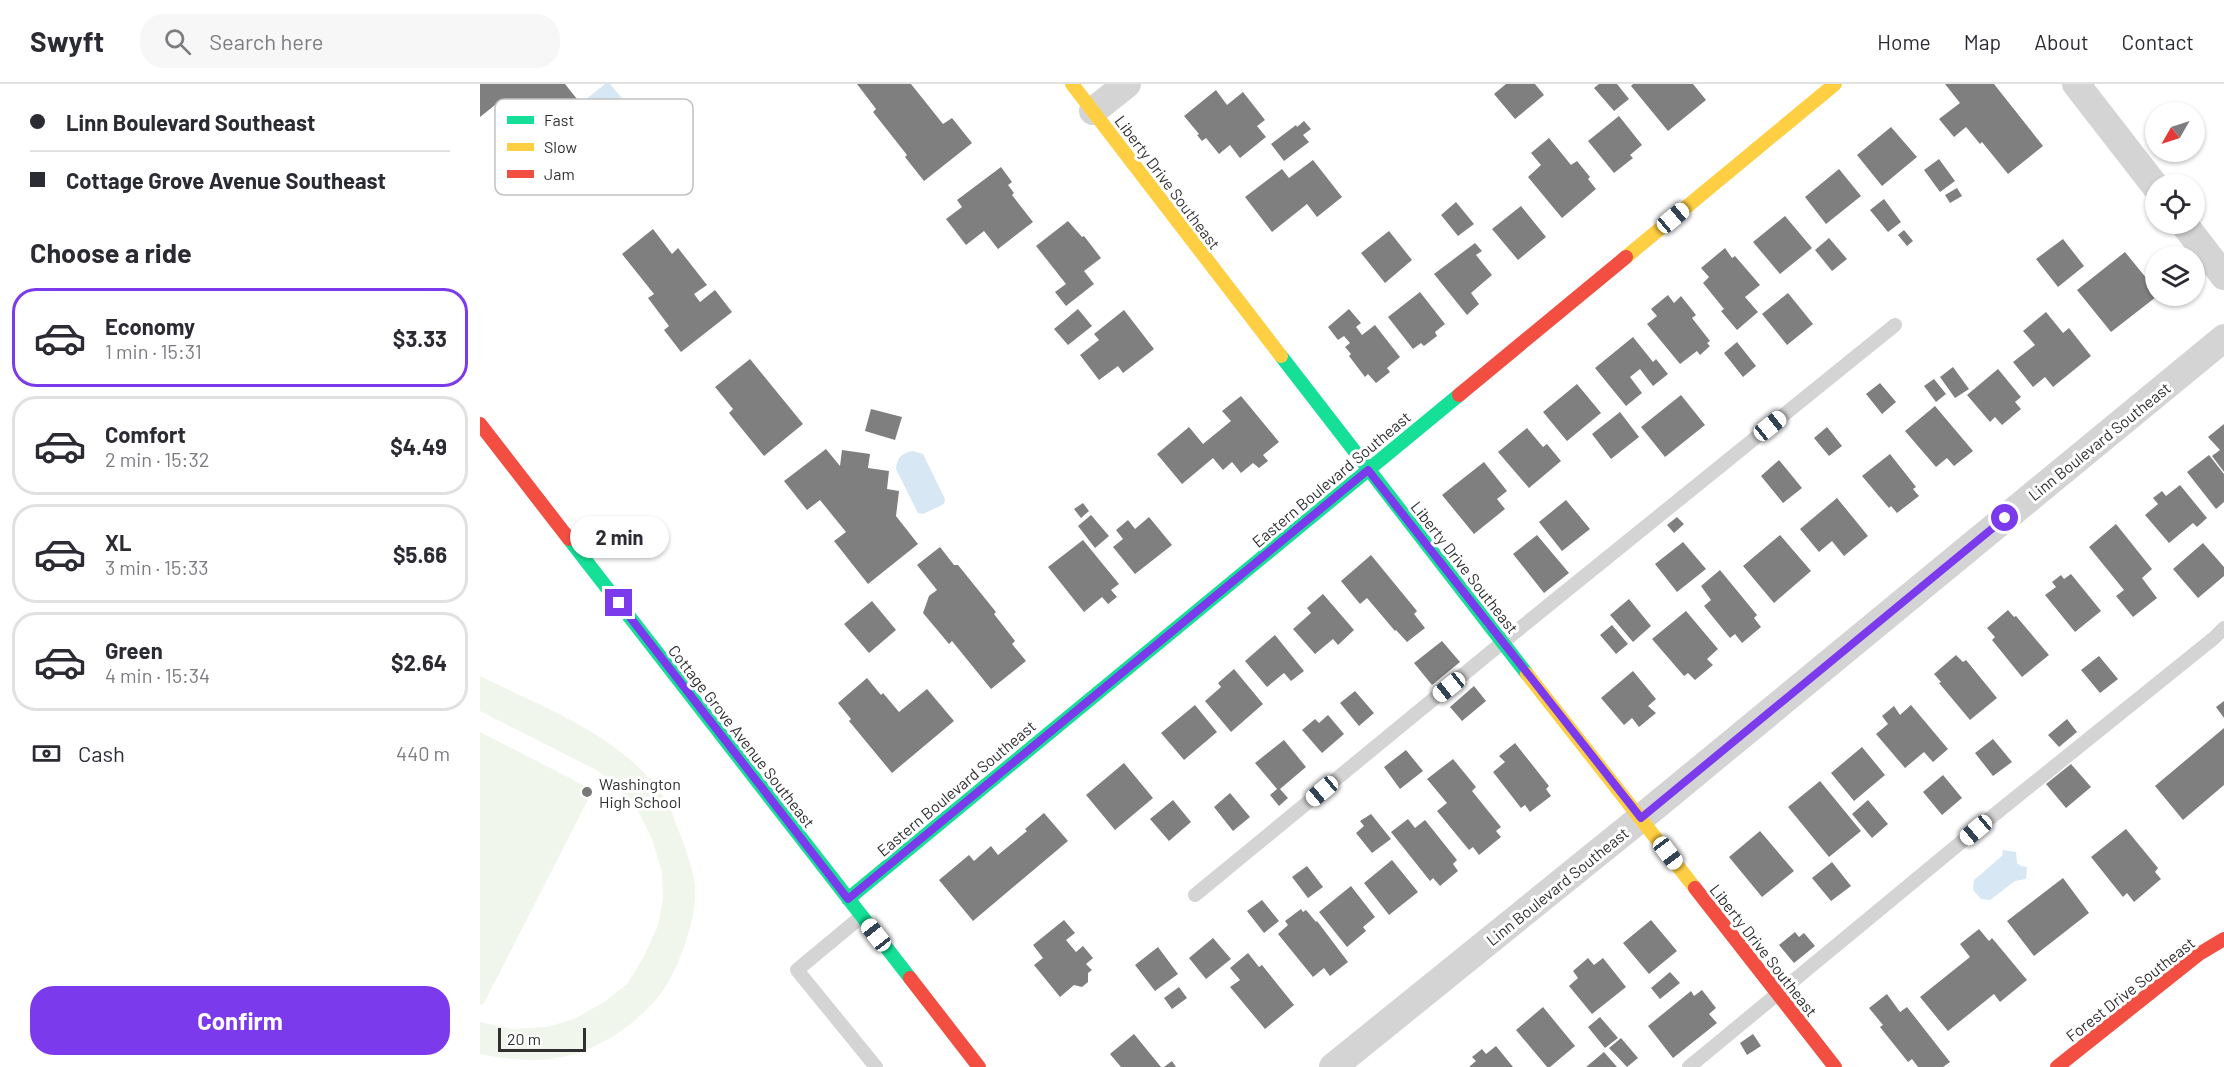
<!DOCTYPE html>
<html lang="en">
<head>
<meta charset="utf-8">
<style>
	body { margin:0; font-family:Barlow,sans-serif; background:#f7f7f7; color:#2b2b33; height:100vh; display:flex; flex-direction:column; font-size:22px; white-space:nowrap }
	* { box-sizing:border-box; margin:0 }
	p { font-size:20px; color:#7c7c81 }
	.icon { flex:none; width:33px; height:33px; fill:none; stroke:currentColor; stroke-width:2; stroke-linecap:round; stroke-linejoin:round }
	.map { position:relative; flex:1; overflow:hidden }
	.drawer { display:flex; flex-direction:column; background:#fff; width:480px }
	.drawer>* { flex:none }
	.banner { display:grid; align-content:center; height:132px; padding:0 30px; background:#fff }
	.needle { width:39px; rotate:231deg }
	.tools { position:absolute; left:1665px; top:18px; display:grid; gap:12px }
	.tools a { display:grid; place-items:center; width:60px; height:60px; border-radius:50%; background:#fff; box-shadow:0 2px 4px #0004; font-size:30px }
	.scale { position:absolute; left:18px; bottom:15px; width:88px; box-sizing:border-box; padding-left:6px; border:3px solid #303030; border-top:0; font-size:16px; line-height:21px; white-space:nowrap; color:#303030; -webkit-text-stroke:4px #fff; paint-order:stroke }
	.end { position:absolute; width:27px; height:27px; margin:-14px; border:8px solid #7c3aed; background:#fff; box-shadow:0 0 0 3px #fff }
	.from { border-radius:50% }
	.bubble { position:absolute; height:42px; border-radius:21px; background:#fff; box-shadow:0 2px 4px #0004; font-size:20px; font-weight:700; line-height:42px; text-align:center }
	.car { position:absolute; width:18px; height:36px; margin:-18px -9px; border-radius:8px; box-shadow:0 0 4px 2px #0007; background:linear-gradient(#fff 24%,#345 0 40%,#fff 0 76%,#345 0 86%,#fff 0) }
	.banner b { display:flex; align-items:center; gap:21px; height:57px; font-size:22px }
	.banner b+b { border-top:2px solid #e1e1e2 }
	.banner i { width:15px; height:15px; background:#2b2b33 }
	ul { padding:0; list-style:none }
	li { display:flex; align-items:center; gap:18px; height:99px; margin:0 12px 9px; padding:0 18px; border:3px solid #e1e1e2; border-radius:24px }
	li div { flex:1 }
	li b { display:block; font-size:22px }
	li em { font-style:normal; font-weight:700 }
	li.selected { border-color:#7c3aed }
	li>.icon { width:54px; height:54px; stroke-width:1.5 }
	h2 { padding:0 30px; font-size:27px; line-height:72px }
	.pay { display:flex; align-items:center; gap:15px; height:66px; padding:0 30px; font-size:22px }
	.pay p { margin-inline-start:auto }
	.cta { display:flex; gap:12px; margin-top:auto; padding:12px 30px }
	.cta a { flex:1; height:69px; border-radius:24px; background:#7c3aed; color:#fff; font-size:24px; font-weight:700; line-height:69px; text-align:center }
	header { display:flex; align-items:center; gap:36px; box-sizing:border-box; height:84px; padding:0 30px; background:#fff; border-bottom:2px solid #e1e1e2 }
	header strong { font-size:28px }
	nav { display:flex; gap:33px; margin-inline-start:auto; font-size:21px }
	.search { width:420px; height:54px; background:#f7f7f7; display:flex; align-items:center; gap:15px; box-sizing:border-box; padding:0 21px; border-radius:24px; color:#7c7c81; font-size:22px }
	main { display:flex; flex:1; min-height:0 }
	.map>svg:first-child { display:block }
	.grass { fill:#f1f6ec }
	.water { fill:#d8e7f4 }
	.building { fill:#7f7f7f }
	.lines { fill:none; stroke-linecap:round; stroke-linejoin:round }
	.lane { stroke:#d4d4d4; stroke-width:14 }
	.street { stroke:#d4d4d4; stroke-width:28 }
	.fast { stroke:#16e098; stroke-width:14 }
	.slow { stroke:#ffcf43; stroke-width:14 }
	.jam { stroke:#f24e42; stroke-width:14 }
	.route { stroke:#7c3aed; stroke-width:8 }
	.poi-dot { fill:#787878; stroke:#fff; stroke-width:2 }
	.labels { text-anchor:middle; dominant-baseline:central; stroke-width:6; stroke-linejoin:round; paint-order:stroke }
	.street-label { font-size:16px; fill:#303030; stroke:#fff }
	.poi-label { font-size:16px; fill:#303030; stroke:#fff; text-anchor:start }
	.key { fill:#fff; stroke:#c1c1c1; stroke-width:1.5 }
	.key-label { font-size:16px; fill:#303030 }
</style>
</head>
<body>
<header>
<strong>Swyft</strong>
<div class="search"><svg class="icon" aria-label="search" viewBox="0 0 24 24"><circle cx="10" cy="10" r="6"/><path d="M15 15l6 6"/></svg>Search here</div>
<nav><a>Home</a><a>Map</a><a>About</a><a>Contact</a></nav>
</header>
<main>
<section class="drawer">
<div class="banner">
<b><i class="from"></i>Linn Boulevard Southeast</b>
<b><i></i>Cottage Grove Avenue Southeast</b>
</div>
<h2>Choose a ride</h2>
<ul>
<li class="selected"><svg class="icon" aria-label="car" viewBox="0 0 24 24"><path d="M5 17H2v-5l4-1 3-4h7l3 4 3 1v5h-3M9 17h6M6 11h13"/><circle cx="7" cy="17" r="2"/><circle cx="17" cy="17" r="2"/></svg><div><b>Economy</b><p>1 min · 15:31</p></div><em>$3.33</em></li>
<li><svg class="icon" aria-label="car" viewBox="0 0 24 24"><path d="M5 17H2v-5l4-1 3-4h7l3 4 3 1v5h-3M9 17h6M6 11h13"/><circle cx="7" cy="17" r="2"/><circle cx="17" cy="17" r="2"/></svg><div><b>Comfort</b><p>2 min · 15:32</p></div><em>$4.49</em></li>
<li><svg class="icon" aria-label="car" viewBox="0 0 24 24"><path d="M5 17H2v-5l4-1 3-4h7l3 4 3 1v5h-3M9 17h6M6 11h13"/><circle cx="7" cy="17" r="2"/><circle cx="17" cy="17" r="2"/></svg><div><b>XL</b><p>3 min · 15:33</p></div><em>$5.66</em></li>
<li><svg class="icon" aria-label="car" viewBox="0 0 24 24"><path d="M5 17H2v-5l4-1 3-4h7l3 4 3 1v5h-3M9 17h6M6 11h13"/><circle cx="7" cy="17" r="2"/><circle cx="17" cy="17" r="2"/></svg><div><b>Green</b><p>4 min · 15:34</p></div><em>$2.64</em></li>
</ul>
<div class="pay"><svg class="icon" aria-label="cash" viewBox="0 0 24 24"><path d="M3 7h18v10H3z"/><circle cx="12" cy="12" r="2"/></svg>Cash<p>440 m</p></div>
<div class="cta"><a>Confirm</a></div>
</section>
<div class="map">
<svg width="1744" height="983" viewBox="0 0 1744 983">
	<rect width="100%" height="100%" fill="#fff"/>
	<path class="grass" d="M0 592C66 625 144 652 186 716 192 726 195 739 200 750 206 766 213 785 215 802 218 834 196 896 173 919 157 936 137 952 115 962 78 980 39 978 0 970V938L32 945 67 943 94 935 124 918 148 899 164 872 177 844 183 816 182 788 172 755 158 727 139 704 118 687 0 627Z
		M0 648 113 706 3 921 0 920Z"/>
	<path class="water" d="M125 0H130L158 33 135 52 105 16Z
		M433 367 443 370 465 415 464 420 443 430 438 429 416 385C417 373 422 369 433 367Z
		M1523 766 1536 768 1537 779 1541 782 1547 783 1546 795 1535 797 1510 816 1501 815 1493 806 1494 796 1522 772Z"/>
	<path class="building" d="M0 0H85L97 15 79 29 126 86 100 108 58 56 49 63 15 21 0 33Z
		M377 0H431L463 40 472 34 492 59 444 97 425 73 427 71 393 28 396 25Z
		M1026 0H1055L1064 11 1035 35 1014 10Z
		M1119 0H1137L1149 15 1134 27 1114 4Z
		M1153 0H1213L1226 16 1188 47 1151 2Z
		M1465 0H1514L1563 62 1528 90 1502 58 1500 60 1486 43 1474 53 1459 35 1480 19Z
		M736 6 747 21 763 8 785 36 777 42 786 53 760 74 750 61 739 70 726 54 722 57 717 51 719 50 704 32Z
		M1139 32 1162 61 1150 71 1153 74 1134 89 1108 57Z
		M824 37 831 45 823 51 829 58 804 77 791 60 816 41 817 43Z
		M1411 43 1437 73 1402 102 1377 71Z
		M1069 54 1091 81 1097 77 1110 93 1108 95 1116 105 1082 134 1048 93 1061 81 1051 69Z
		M1459 75 1475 97 1460 108 1444 86Z
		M833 76 862 113 837 133 827 120 792 148 765 113 802 85 809 94Z
		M521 83 532 98 528 101 534 109 532 111 553 138 518 165 504 147 486 161 466 135 482 123 477 116Z
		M1359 85 1381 112 1346 140 1325 113Z
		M1477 104 1482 112 1470 119 1465 111Z
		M1404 115 1421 138 1408 148 1390 126Z
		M976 118 994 140 978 152 961 131Z
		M1041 122 1066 153 1038 176 1012 145Z
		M1305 132 1332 164 1300 190 1273 158Z
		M588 137 602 153 604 152 621 174 604 187 614 200 586 222 575 208 586 200 556 162Z
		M173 145 192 170 198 164 227 201 214 210 220 218 235 206 252 228 201 268 184 246 189 242 168 214 174 210 142 170Z
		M1424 146 1433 157 1427 162 1418 151Z
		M909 147 932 176 905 199 881 169Z
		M1349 154 1367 175 1352 187 1335 166Z
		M1583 155 1604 182 1578 203 1556 175Z
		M995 159 1002 167 996 171 1012 191 991 209 999 220 987 231 954 190Z
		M1245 164 1252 174 1255 172 1280 201 1265 213 1278 228 1257 246 1241 227 1244 225 1223 199 1229 193 1221 184Z
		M1645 168 1676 206V213L1631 248 1597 206Z
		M940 208 965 240 955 248 957 252 944 262 941 259 933 265 908 233Z
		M1308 209 1333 240 1307 261 1282 230Z
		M1188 211 1194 219 1201 212 1216 231 1212 234 1230 257 1227 259 1230 262 1220 271 1217 267 1200 280 1167 240 1177 232 1171 225Z
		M598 225 612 242 588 261 574 245Z
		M869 225 881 239 876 243 882 251 895 241 920 273 907 284 910 288 896 299 888 290 885 293 869 272 871 270 865 263 870 259 864 252 858 256 848 243Z
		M644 226 674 265 643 289 638 282 619 296 600 271 619 256 614 250Z
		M1566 228 1583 249 1589 244 1611 272 1573 303 1565 293 1553 303 1533 278 1555 261 1543 247Z
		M1153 253 1173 278 1176 275 1188 290 1173 302 1160 285 1150 293 1162 309 1146 322 1115 284Z
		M1257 258 1276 282 1263 293 1244 269Z
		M270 275 323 340 284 372 249 329 253 325 235 303Z
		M1473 283 1489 305 1475 314 1460 293Z
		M1518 285 1541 313 1535 318 1541 325 1522 341 1515 333 1510 338 1487 311Z
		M1454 295 1466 310 1456 318 1444 302Z
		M1400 299 1416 318 1402 330 1386 310Z
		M1097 300 1121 329 1087 357 1063 328Z
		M1201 311 1225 341 1185 373 1161 343Z
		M761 312 799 358 783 371 788 377 779 384 773 379 761 389 752 378 743 386 733 374 702 400 677 370 709 343 723 360 751 337 742 327Z
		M1455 322 1493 367 1474 382 1467 374 1456 383 1425 347Z
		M391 325 422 333 415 356 385 347Z
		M1140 328 1159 353 1131 375 1112 350Z
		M1744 340V388L1732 372 1740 366 1728 353Z
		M1347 343 1362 362 1349 372 1334 354Z
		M1047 344 1063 363 1067 360 1081 377 1049 404 1018 368Z
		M346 365 360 382 362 366 390 370 388 384 409 387 407 405 419 407 416 432 438 460 388 500 354 457 366 448 340 416 327 426 304 397Z
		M1410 370 1436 403 1433 405 1439 412 1417 429 1411 422 1409 424 1382 392Z
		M1729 371 1744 390V418L1736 425 1707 388Z
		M1299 376 1322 404 1303 419 1281 392Z
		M1004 378 1027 407 1017 415 1025 425 994 450 962 411Z
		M1700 401 1727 434 1717 443 1713 439 1689 459 1665 431 1678 420 1673 414 1682 407 1686 412Z
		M1357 414 1388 452 1364 472 1352 457 1339 468 1320 445Z
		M1086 416 1110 445 1082 467 1059 438Z
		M603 419 609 427 601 434 594 425Z
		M611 431 629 452 615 464 598 442Z
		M669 433 692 461 655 490 633 463 643 455 636 446 648 436 655 445Z
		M1197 433 1204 440 1194 449 1187 441Z
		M1636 440 1672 485 1662 494 1677 514 1653 533 1636 512 1644 506 1609 463Z
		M1057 451 1089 489 1064 509 1033 470Z
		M1300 451 1331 487 1294 519 1263 482Z
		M603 456 639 500 631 506 637 513 628 520 622 513 604 528 568 483Z
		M1203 458 1226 485 1197 508 1175 480Z
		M1723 459 1744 483V492L1718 514 1693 485Z
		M460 463 474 481H478L516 528 514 530 535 557 532 560 546 577 511 605 472 557 469 560 443 529 449 512 457 506 437 481Z
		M891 471 937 527 934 530 945 544 927 558 916 546 915 547 887 514 880 520 861 497Z
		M1240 486 1277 531 1274 534 1281 543 1262 559 1255 550 1250 554 1224 522 1231 516 1221 502Z
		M1591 490 1621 527 1595 548 1565 511 1576 503 1572 498 1581 491 1584 495Z
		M843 510 874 546 858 561 853 555 835 570 813 545 831 529 827 524Z
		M1149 515 1171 542 1153 558 1130 531Z
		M392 517 416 546 389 569 364 540Z
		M1528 526 1534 533 1536 532 1569 571 1542 593 1512 556 1515 553 1507 544Z
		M1206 527 1238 565 1227 575 1233 581 1215 596 1208 589 1204 592 1172 555Z
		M1132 541 1148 560 1136 570 1120 551Z
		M795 551 824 587 811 597 804 589 787 603 765 577Z
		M962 557 980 578 952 601 934 579Z
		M1476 571 1483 578 1486 576 1517 614 1490 636 1459 599 1461 598 1454 590Z
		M1619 572 1638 595 1620 609 1601 586Z
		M754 585 783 620 751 648 725 617 741 603 738 599Z
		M1153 587 1176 615 1168 622 1176 629 1159 643 1152 634 1144 641 1121 614Z
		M387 594 401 611 403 609 419 628 447 605 474 637 412 689 369 637 371 635 358 619Z
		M994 602 1006 617 982 637 970 623Z
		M875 607 894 629 879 642 860 619Z
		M1744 617V634L1736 623Z
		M715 621 737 648 704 676 681 649Z
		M1431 621 1468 665 1453 678 1444 668 1425 684 1396 650 1408 640 1402 632 1414 622 1420 631Z
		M848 631 864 650 842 669 822 646 835 635 839 639Z
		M1587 635 1597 648 1579 663 1568 651Z
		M1744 644V701L1703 736 1675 702Z
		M1513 655 1532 678 1513 692 1495 669Z
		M804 656 826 683 800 705 808 714 799 722 790 711 797 705 775 679Z
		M1035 659 1069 702 1066 705 1071 712 1050 728 1045 721 1041 724 1013 688 1025 678 1019 672Z
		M1382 663 1405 691 1374 717 1351 689Z
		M926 666 943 687 920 705 904 683Z
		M973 675 996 703 992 707 1021 743 1016 747 1021 753 999 771 993 763 989 766 957 727 967 719 947 695Z
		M644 679 673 714 635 746 606 711Z
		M1591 680 1611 703 1586 724 1566 700Z
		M1463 691 1482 714 1462 731 1443 708Z
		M1340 697 1381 747 1349 773 1308 723Z
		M750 709 770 733 753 747 734 723Z
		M693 716 711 738 689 757 670 735Z
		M1388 716 1408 740 1392 754 1372 730Z
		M564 729 588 757 493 837 459 796 489 771 494 777 511 762 518 771 547 747 545 745Z
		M891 730 911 755 892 769 876 749 884 742 880 737Z
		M928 735 935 744 945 736 977 776 973 780 978 787 960 802 953 794 950 797 911 748Z
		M1646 745 1678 784 1675 788 1681 795 1654 818 1647 809 1643 813 1611 773Z
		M1280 747 1314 787 1282 813 1249 773Z
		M912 776 938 808 909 831 884 799Z
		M1352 778 1371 802 1351 817 1332 794Z
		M827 782 843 803 828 814 812 793Z
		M1583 794 1609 829 1554 872 1527 837Z
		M871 802 895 833 883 843 886 847 867 863 839 828Z
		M782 816 799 837 784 849 767 827Z
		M821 825 823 828 826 826 836 838 837 837 868 878 850 892 844 884 833 893 798 850 808 841 805 837Z
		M584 836 595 849 586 856 596 868 603 862 613 874 606 880 612 886 608 889V898L602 903 594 901 580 913 554 881 563 874 553 861Z
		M1171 836 1197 867 1169 890 1143 859Z
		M1499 845 1509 857 1512 854 1547 896 1520 918 1514 910 1468 947 1440 913 1490 873 1480 860Z
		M1315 848 1319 853 1324 849 1335 862 1314 879 1299 861Z
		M733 854 751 875 726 895 709 874Z
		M678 863 698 890 675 907 655 881Z
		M768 869 779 883 782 881 814 921 785 945 750 903 760 896 750 884Z
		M1108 874 1114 881 1123 874 1146 903 1112 930 1089 902 1098 894 1093 887Z
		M1190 888 1200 899 1180 915 1171 904Z
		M699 903 707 914 692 925 684 914Z
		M1222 906 1236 924 1229 930 1237 939 1193 974 1168 942 1211 907 1214 912Z
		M1407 910 1420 928 1427 923 1470 978 1463 983H1438L1432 975 1428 978 1400 943 1403 941 1389 924Z
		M1063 923 1095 962 1070 983H1067L1036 946Z
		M1120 933 1138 954 1125 964 1108 943Z
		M654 950 681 983H641L630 970Z
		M1273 950 1281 962 1267 971 1260 959Z
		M1141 954 1158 974 1147 983 1129 964Z
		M1016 962 1033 983H989L996 977 992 973 1002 965 1006 970Z
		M1124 968 1137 983H1106Z
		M692 977 696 983H684Z"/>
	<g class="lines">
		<path class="lane" d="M715 811 1023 558 1415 241
			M382 832 317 886 396 983
			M1209 983 1514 731 1734 554 1744 544"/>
		<path class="street" d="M1596 0 1676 103
			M613 27 647 0
			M1704 140 1744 192
			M853 983 1161 734 1744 254"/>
		<path class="fast" d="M801 272 1047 590
			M89 455 430 894
			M368 815 979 311"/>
		<path class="slow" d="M592 0 801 272
			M1146 173 1355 0
			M1047 590 1215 804"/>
		<path class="jam" d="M979 311 1146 173
			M0 340 89 455
			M1215 804 1355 983
			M430 894 499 983
			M1577 983 1719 870 1744 855"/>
	</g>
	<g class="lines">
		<path class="route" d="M139 519 368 815 888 386 1161 734 1525 434"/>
	</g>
	<circle class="poi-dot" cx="107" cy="708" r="6"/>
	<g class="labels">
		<g class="street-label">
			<text transform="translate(688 98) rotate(53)">Liberty Drive Southeast</text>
			<text transform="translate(1619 357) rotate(-39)">Linn Boulevard Southeast</text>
			<text transform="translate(851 395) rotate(-40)">Eastern Boulevard Southeast</text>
			<text transform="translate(985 483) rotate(52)">Liberty Drive Southeast</text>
			<text transform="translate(262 652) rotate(52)">Cottage Grove Avenue Southeast</text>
			<text transform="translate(476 704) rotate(-40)">Eastern Boulevard Southeast</text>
			<text transform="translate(1077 802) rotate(-39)">Linn Boulevard Southeast</text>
			<text transform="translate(1284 866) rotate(52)">Liberty Drive Southeast</text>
			<text transform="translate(1650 905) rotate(-38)">Forest Drive Southeast</text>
		</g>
		<g class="poi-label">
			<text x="119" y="699">Washington<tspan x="119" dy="18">High School</tspan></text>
		</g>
	</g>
	<rect x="15" y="15" width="198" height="96" rx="9" class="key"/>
	<rect x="27" y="32" width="27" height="8" fill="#16e098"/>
	<rect x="27" y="59" width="27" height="8" fill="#ffcf43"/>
	<rect x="27" y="86" width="27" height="8" fill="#f24e42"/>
	<g class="key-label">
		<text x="64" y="42">Fast</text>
		<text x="64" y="69">Slow</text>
		<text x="64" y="96">Jam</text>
	</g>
</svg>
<div class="tools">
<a><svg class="needle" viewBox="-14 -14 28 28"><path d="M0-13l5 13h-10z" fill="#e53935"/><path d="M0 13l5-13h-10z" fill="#7c7c81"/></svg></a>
<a><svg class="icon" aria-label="locate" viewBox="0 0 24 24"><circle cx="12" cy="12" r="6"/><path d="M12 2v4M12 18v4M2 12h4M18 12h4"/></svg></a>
<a><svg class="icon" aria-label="layers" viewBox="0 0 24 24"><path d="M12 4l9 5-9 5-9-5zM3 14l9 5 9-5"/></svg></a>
</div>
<div class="scale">20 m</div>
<i class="end from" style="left:1525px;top:434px"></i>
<i class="end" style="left:139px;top:519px"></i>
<div class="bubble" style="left:90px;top:432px;width:99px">2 min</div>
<i class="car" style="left:1193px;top:134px;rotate:50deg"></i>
<i class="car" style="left:1290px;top:342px;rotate:51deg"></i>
<i class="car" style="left:969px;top:603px;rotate:231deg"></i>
<i class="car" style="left:842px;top:707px;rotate:230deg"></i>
<i class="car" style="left:1496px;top:746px;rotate:230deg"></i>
<i class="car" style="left:1188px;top:769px;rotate:143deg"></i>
<i class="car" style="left:396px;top:851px;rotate:322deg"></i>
</div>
</main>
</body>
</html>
